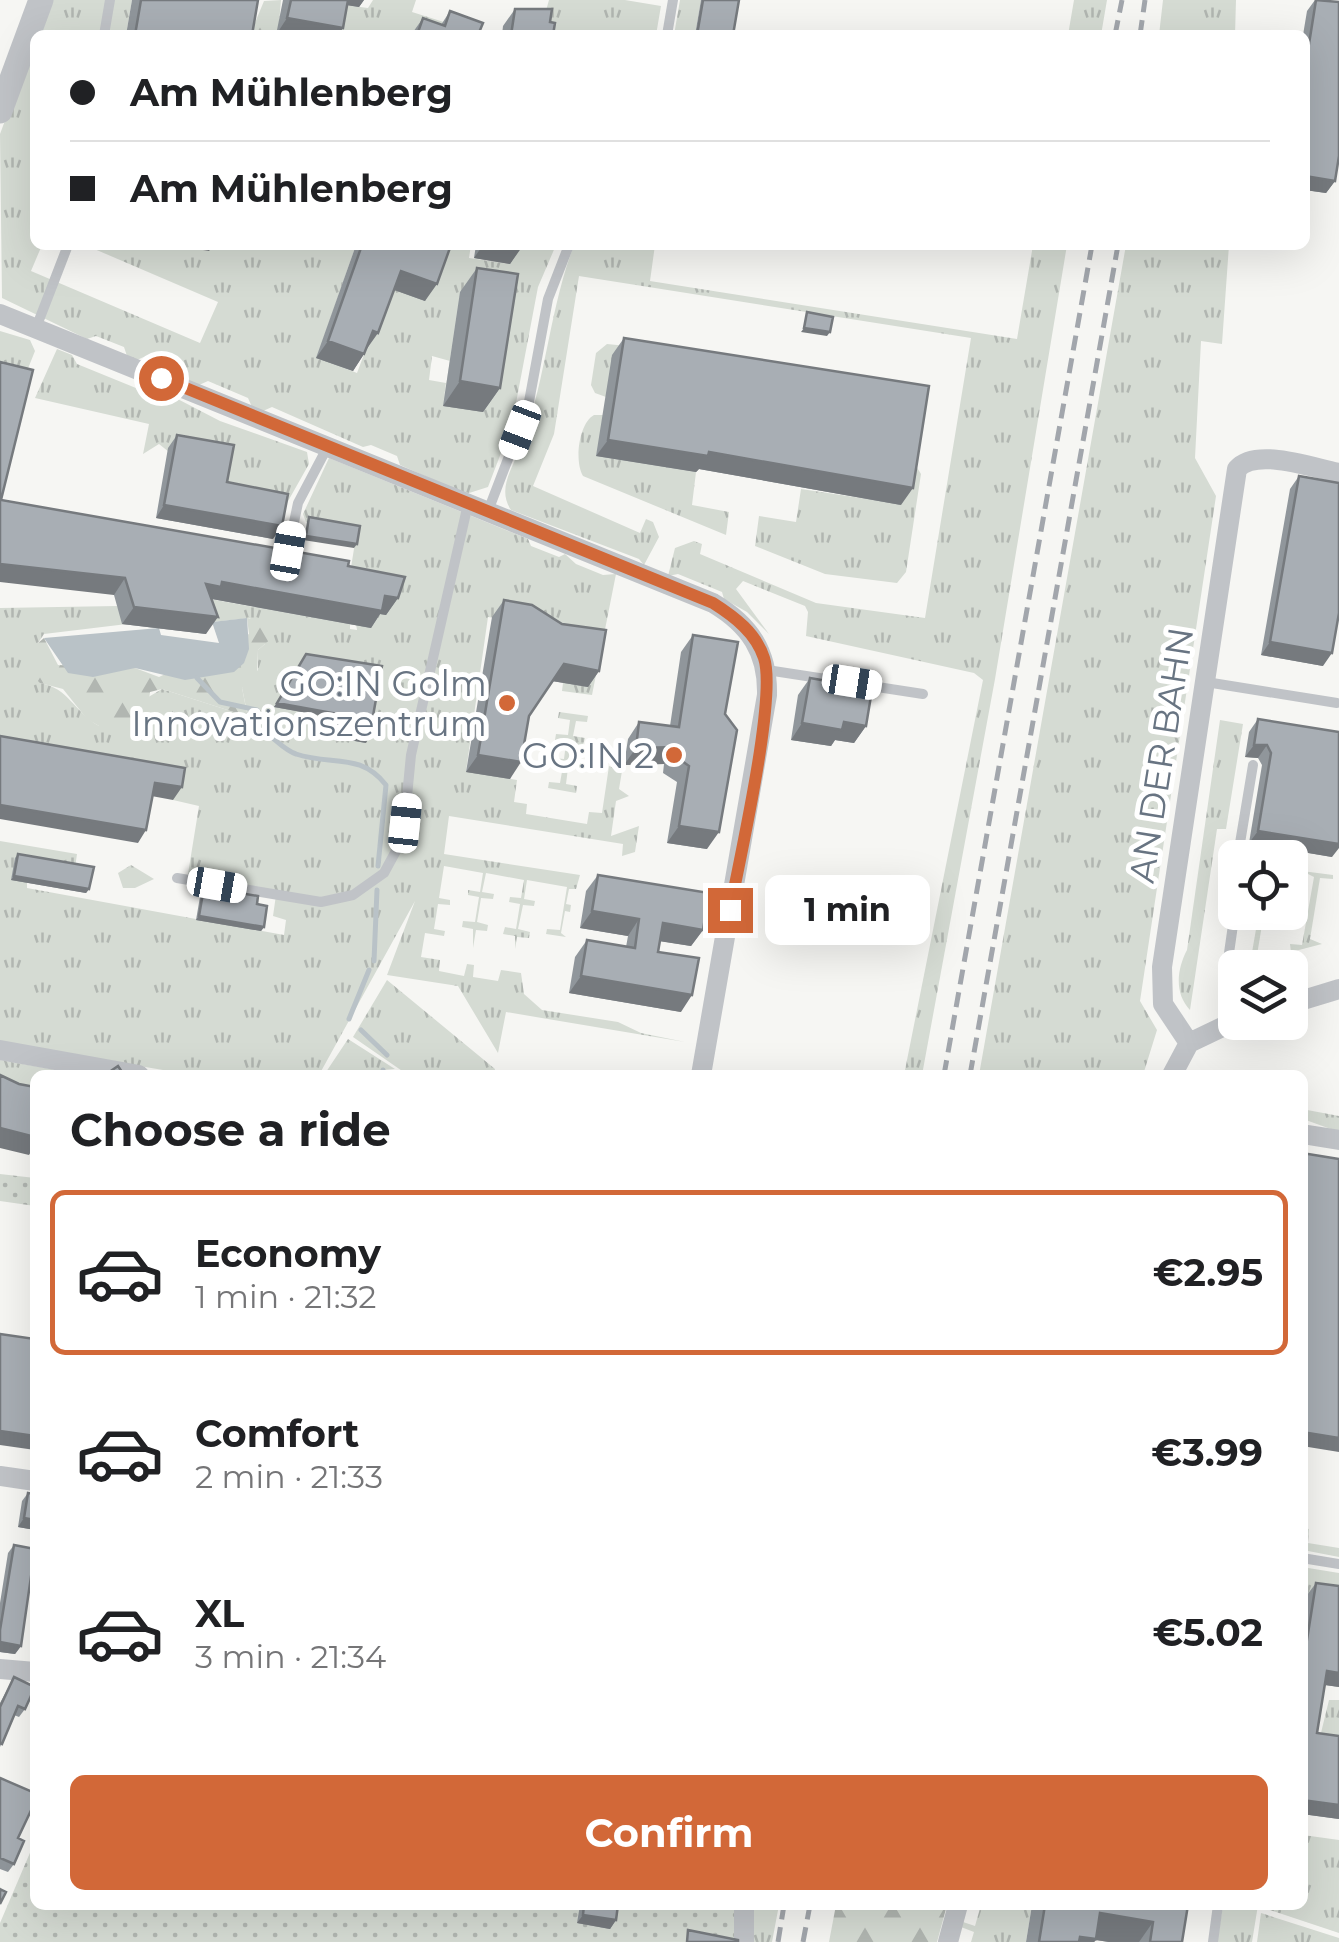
<!DOCTYPE html>
<html lang="en">
<head>
<meta charset="utf-8">
<style>
	body { margin:0; font-family:Montserrat,sans-serif; background:#f6f6f6; color:#202124; height:100vh; display:flex; flex-direction:column; font-size:38px; white-space:nowrap }
	* { box-sizing:border-box; margin:0 }
	p { font-size:32px; color:#757577 }
	.icon { flex:none; width:55px; height:55px; fill:none; stroke:currentColor; stroke-width:2; stroke-linecap:round; stroke-linejoin:round }
	.map { position:relative; flex:1; overflow:hidden }
	.panel { position:absolute; left:30px; top:1070px; width:1278px; height:840px; display:flex; flex-direction:column; background:#fff; border-radius:15px; box-shadow:0 10px 40px #0002 }
	.panel>* { flex:none }
	.top-card { position:absolute; left:30px; top:30px; width:1280px; height:220px; border-radius:15px; box-shadow:0 10px 40px #0002; display:grid; align-content:center; height:220px; padding:0 40px; background:#fff }
	.fabs { position:absolute; left:1218px; top:840px; display:grid; gap:20px }
	.fabs a { display:grid; place-items:center; width:90px; height:90px; border-radius:15px; background:#fff; box-shadow:0 10px 40px #0002; font-size:50px }
	.end { position:absolute; width:45px; height:45px; margin:-22px; border:12px solid #d26838; background:#fff; box-shadow:0 0 0 5px #fff }
	.from { border-radius:50% }
	.bubble { position:absolute; height:70px; border-radius:15px; background:#fff; box-shadow:0 10px 40px #0002; font-size:32px; font-weight:700; line-height:70px; text-align:center }
	.car { position:absolute; width:30px; height:60px; margin:-30px -15px; border-radius:12px; box-shadow:0 0 8px 2px #0007; background:linear-gradient(#fff 24%,#345 0 40%,#fff 0 76%,#345 0 86%,#fff 0) }
	.top-card b { display:flex; align-items:center; gap:35px; height:95px; font-size:38px }
	.top-card b+b { border-top:2px solid #e0e0e0 }
	.top-card i { width:25px; height:25px; background:#202124 }
	ul { padding:0; list-style:none }
	li { display:flex; align-items:center; gap:30px; height:165px; margin:0 20px 15px; padding:0 20px; border:5px solid transparent; border-radius:15px }
	li div { flex:1 }
	li b { display:block; font-size:38px }
	li em { font-style:normal; font-weight:700 }
	li.on { border-color:#d26838 }
	li>.icon { width:90px; height:90px; stroke-width:1.5 }
	h2 { padding:0 40px; font-size:45px; line-height:120px }
	.primary-button { display:flex; gap:20px; margin-top:auto; padding:20px 40px }
	.primary-button a { flex:1; height:115px; border-radius:15px; background:#d26838; color:#fff; font-size:40px; font-weight:700; line-height:115px; text-align:center }
	.map>svg:first-child { display:block }
	.grass { fill:url(#grass-tufts); fill-rule:evenodd }
	.forest { fill:url(#forest-firs) }
	.park { fill:url(#park-dots) }
	.water { fill:#b9c2c7 }
	.lines { fill:none; stroke-linecap:round; stroke-linejoin:round }
	.stream { stroke:#b9c2c7; stroke-width:5 }
	.service { stroke:#c0c3c7; stroke-width:10 }
	.minor { stroke:#c0c3c7; stroke-width:20 }
	.tertiary { stroke:#c0c3c7; stroke-width:25 }
	.rail { stroke:#a2a6ac; stroke-width:5; stroke-dasharray:15 8; stroke-linecap:butt }
	.wall { fill:#90969b }
	.shaded-wall { fill:#767a7e }
	.building { fill:#a8aeb4; stroke:#767a7e; stroke-width:2.5 }
	.route { stroke:#d26838; stroke-width:12 }
	.poi-dot { fill:#d26838; stroke:#fff; stroke-width:4 }
	.labels { text-anchor:middle; dominant-baseline:central; stroke-width:10; stroke-linejoin:round; paint-order:stroke }
	.poi-label { font-size:35px; fill:#687482; stroke:#fff; text-anchor:end }
	.street-label { font-size:35px; fill:#687482; stroke:#fff }
</style>
</head>
<body>
<div class="map">
<svg width="1339" height="1942" viewBox="0 0 1339 1942">
	<defs>
		<pattern id="grass-tufts" width="24" height="20" patternUnits="userSpaceOnUse" patternTransform="scale(2.5)"><rect width="24" height="20" fill="#d5dbd3"/><path d="M3 7l-1-3M5 7V3M7 7l1-3M15 17l-1-3M17 17v-4M19 17l1-3" fill="none" stroke="#b1b6b1"/></pattern>
		<pattern id="forest-firs" width="22" height="20" patternUnits="userSpaceOnUse" patternTransform="scale(2.5)"><rect width="22" height="20" fill="#d5dbd3"/><path d="M5 1l3.5 6h-7zM16 11l3.5 6h-7z" fill="#b1b6b1"/></pattern>
		<pattern id="park-dots" width="8" height="8" patternUnits="userSpaceOnUse" patternTransform="scale(2.5)"><rect width="8" height="8" fill="#d5dbd3"/><path d="M2 2h.1M6 6h.1" fill="none" stroke="#b1b6b1" stroke-width="1.8" stroke-linecap="round"/></pattern>
	</defs>
	<rect width="100%" height="100%" fill="#f6f6f3"/>
	<path class="grass" d="M50 0H132L126 35H37Z
		M373 0H416L412 12 485 35H334L341 27 345 5 368 8Z
		M549 0H625L661 6 656 35H539Z
		M680 0H701L695 35H674Z
		M1074 0H1107L1101 35H1068Z
		M1163 0H1236L1235 35H1159Z
		M35 40V245H42L31 271 200 343 218 302 85 245H171L209 251 210 245H356L317 357 357 373 389 288 445 245H471L469 258 510 264 513 245H556L538 287 512 424 488 487 466 494 400 465 397 456 371 445 363 447 272 407 263 411 252 407 248 398 208 381 199 385 189 381 185 372 146 356 137 360 127 356 124 347 96 336 87 339 2 298 0 134ZM460 293 443 406 446 383 429 380 432 356 450 361Z
		M574 245H655L650 281 1017 339 1033 245H1067L995 679 922 1075H904L983 680 974 673 806 636 808 612 805 606 743 581 736 589 769 634 747 612 724 599 722 592 678 574 668 576 675 548 694 541 702 544 700 554 816 603 925 618 971 338 579 276 554 434 533 486 640 533 646 519 653 522 659 537 644 565 639 559 511 510C498 491 510 472 518 453 546 386 548 313 574 245Z
		M1126 245H1229L1222 344 1201 341 1195 458 1216 496 1140 1001 1157 1030 1143 1075H979Z
		M0 331 30 340 35 351 21 386 0 381Z
		M607 344 627 346 606 397 595 393 591 385 596 353Z
		M57 349 72 355 77 364 158 397 168 394 220 421 307 452 309 464 287 503 279 506 224 496 159 444 143 454 149 424 35 398Z
		M594 415H603L597 456 696 472 692 505 729 512 726 535 583 476C574 461 579 423 594 415Z
		M329 458 528 539 531 546 559 557 565 554 576 564 603 575 616 574 592 695 562 691 563 683 520 622 488 617 466 771 517 780 514 802 527 804 526 814 587 824 589 812 602 813 609 766 622 771 619 789 629 796 616 801 611 836 639 826 635 852 622 856 623 844 449 816 444 854 580 875 576 889H569L566 904 571 905 570 912 565 911 561 933 566 937 546 934 547 929 560 930 567 887 527 880 524 899 535 901 534 906 523 905 518 929 530 932 529 938 517 937 515 949V936L503 934 505 927 516 929 520 904 509 902 510 897 521 898 524 880 486 873 482 892 494 894 493 899 481 898 477 922 488 925 487 931 476 930 473 948V929L462 927 463 921 475 922 479 897 468 895V890L480 892 483 873 444 866 439 898 450 900V905L438 904 434 929 445 931 444 936 425 933 421 957 440 960 439 971 464 976 467 964 474 965 473 977 498 981 501 970 521 973 524 994 542 1010 618 1022 641 1033 685 1042 506 1012 498 1053 458 986 387 975 415 901 319 1075H192L0 1042V841L77 854 75 868 27 883V888L284 935 286 920 273 916 276 895 187 880 199 806 173 800 176 781 0 750V608L117 606 127 624 44 634 38 643 40 683C69 688 74 712 99 726L162 689 243 715 247 712 242 688 258 670V650L265 644 250 618 212 622 210 599 350 624V629L357 630 349 580 357 530 306 522 303 514Z
		M916 466 921 474 906 572 897 583 825 574 755 546 759 516 796 522 801 489 901 504Z
		M559 712 588 716 587 722 576 721 573 736 585 738 583 745 572 744 570 760 581 762 580 769 568 768 566 784 577 786 576 793 548 788 549 782 560 783 563 766 551 764 552 758 564 759 566 743 555 740 556 734 568 735 570 720 558 718Z
		M1220 720 1243 724 1226 829H1217L1190 1010C1174 993 1177 969 1187 950Z
		M131 865 154 879 135 888H123L118 873Z
		M1302 871 1333 875V879L1320 878 1310 939 1322 944 1291 952 1290 944 1302 945 1314 877Z
		M1259 912 1264 913 1257 955 1269 960 1241 967 1239 957 1251 958Z
		M387 980 495 1069 494 1075H408L353 1037Z
		M348 1039 395 1069 324 1075Z
		M0 1060 86 1075H35V1106L0 1097Z
		M1302 1109 1339 1116V1132L1303 1119Z
		M1303 1528 1309 1529 1308 1543 1339 1548V1557L1303 1550Z
		M1302 1567 1339 1573V1600L1307 1596 1303 1627Z
		M1329 1700H1339V1750L1302 1737H1320Z
		M1303 1835 1339 1840V1933L1267 1909V1905H1302Z
		M751 1905H779L772 1942H749Z
		M981 1905H1032L1026 1942H971L974 1932 961 1927 963 1922 975 1926Z
		M1223 1905H1258L1252 1942H1217Z
		M1261 1913 1339 1938V1942H1257Z"/>
	<path class="forest" d="M281 0 278 35H250L264 1Z
		M247 618 264 621 273 630V637L258 650 257 679 242 688 247 713 243 715 162 689 150 692 149 700 173 711 166 726H99L87 719 63 689 40 683 34 677 38 643 44 638 58 665 135 668 159 677 249 634Z
		M836 1905H947L937 1942H829Z"/>
	<path class="park" d="M0 1174 35 1178V1206L0 1201Z
		M35 1841V1905H744V1942H0V1923Z"/>
	<path class="water" d="M247 618 249 649 244 663 234 672 185 680 135 668 93 677 68 673 44 638 159 628 161 635 219 643 212 622Z"/>
	<g class="lines">
		<path class="stream" d="M197 678 220 702 257 710
			M269 735C278 742 286 751 296 754 332 766 360 752 386 785L378 866
			M374 961 377 890
			M349 1019 369 970
			M361 1030 387 1055
			M382 1075 383 1070"/>
		<path class="service" d="M104 35 110 0
			M667 35 673 0
			M36 328 68 245
			M488 511 528 407 548 299 569 245
			M288 551 298 503 328 446
			M767 670 923 694
			M1206 682 1337 703
			M1242 858 1239 849 1253 765
			M177 878 321 902 353 895 384 873 403 838 411 755 468 504
			M1233 1022 1224 988 1235 911
			M1302 1558 1339 1564
			M1213 1942 1218 1905"/>
		<path class="minor" d="M0 314 713 603C750 625 768 652 767 695L701 1075
			M1290 1004 1339 989
			M1189 1043 1163 1004 1162 967 1237 469C1256 447 1313 468 1339 473
			M0 1050 139 1075
			M1172 1075 1189 1043 1235 1021
			M1302 1134 1339 1140
			M0 1476 35 1481
			M0 1669 35 1672
			M744 1942V1905
			M948 1942 958 1905"/>
		<path class="tertiary" d="M0 111 41 0"/>
		<path class="rail" d="M1115 35 1122 0
			M1140 35 1145 0
			M944 1075 1092 245
			M970 1075 1118 245
			M778 1942 784 1905
			M803 1942 810 1905"/>
	</g>
	<path class="wall" d="M132 0H258L252 35H126Z
		M283 0H364L359 7 347 5 343 28 338 35H276Z
		M701 0H739L733 35H695Z
		M1315 0H1326L1335 181 1326 193 1305 190V35H1303L1307 11Z
		M515 9 550 22 553 35H502L503 26Z
		M450 11 478 35H411L423 18 441 25Z
		M356 245H451L425 301 394 290 364 354 353 371 316 358Z
		M476 245H522L510 264 474 258Z
		M477 268 500 388 483 412 443 406 460 292Z
		M624 338 901 505 699 469 696 472 596 456 612 355Z
		M177 435 227 482 273 539 156 518 168 448Z
		M1299 476 1323 666 1261 655 1290 489Z
		M1 500 348 566 398 598 386 615 380 614 371 628 212 599 206 634 122 624 114 595Z
		M504 600 599 671 588 687 552 681 529 716 510 779 466 772 492 617Z
		M693 635 725 714 707 849 667 843 677 782 663 773 664 764 624 765 628 739 639 722 670 726 681 652Z
		M306 654 366 743 333 737 335 718 274 707Z
		M810 678 849 692 866 726 854 743 835 740 831 746 791 740 798 695Z
		M1258 719 1332 857 1249 843 1262 765 1258 758 1245 757 1249 732Z
		M18 854 89 889 86 893 11 880 15 858Z
		M598 875 703 930 691 946 660 941 658 952 681 1012 569 993 575 957 587 940 626 947 628 936 580 928 586 891Z
		M204 887 257 904 264 927 261 931 196 920 201 891Z
		M28 1493 35 1494V1530L18 1527 22 1501Z
		M14 1545 21 1646 15 1654 0 1652V1603L8 1553Z
		M1316 1583 1339 1586V1687L1325 1685 1317 1733 1339 1736V1819L1302 1814V1627L1307 1595Z
		M14 1677 25 1709 19 1717 14 1715 0 1747V1703Z
		M0 1778 18 1838 14 1864 8 1872 0 1869Z
		M580 1905H618L616 1920 610 1929 577 1923Z
		M1032 1905H1188L1182 1942H1109L1096 1940 1094 1942H1026Z"/>
	<path class="shaded-wall" d="M341 0H364L359 7 339 4Z
		M287 18 343 28 338 35H276Z
		M1305 176 1335 181 1326 193 1305 190Z
		M172 245H202L212 247 209 251Z
		M483 245H509L522 247 510 264 474 258Z
		M401 271 437 284 425 301 389 288Z
		M804 328 830 332 827 336 801 332Z
		M373 331 378 333 366 350Z
		M328 341 364 354 353 371 316 358Z
		M460 381 500 388 483 412 443 406Z
		M608 440 709 452 913 488 901 505 699 469 696 472 596 456Z
		M164 505 282 526 273 539 156 518Z
		M306 536 357 544 354 548 303 540Z
		M0 564 125 578 114 595 0 582Z
		M222 582 385 596 398 598 386 615 380 614 371 628 212 599 209 604 206 584Z
		M134 607 218 617 206 634 122 624Z
		M1270 642 1332 653 1323 666 1261 655Z
		M564 664 599 671 588 687 552 681Z
		M277 703 338 714 335 718 274 707Z
		M844 722 866 726 854 743 835 740 831 746 791 740 802 723Z
		M336 733 369 738 366 743 333 737Z
		M1254 745H1267L1258 758 1245 757Z
		M676 747 664 764 624 765 636 748Z
		M478 755 521 762 510 779 466 772Z
		M155 783 182 787 173 800 146 795Z
		M0 805 146 830 138 843 0 819Z
		M679 826 719 832 707 849 667 843Z
		M1258 831 1339 838V848L1332 857 1249 843Z
		M14 876 89 889 86 893 11 880Z
		M592 911 639 919 628 936 580 928Z
		M199 916 264 927 261 931 196 920Z
		M663 923 703 930 691 946 652 940Z
		M581 976 692 995 681 1012 569 993Z
		M0 1128 35 1137V1151L32 1150 29 1155 0 1148Z
		M0 1431 35 1436V1450L0 1445Z
		M1302 1432 1339 1438V1452L1302 1446Z
		M24 1518 35 1520V1530L18 1527Z
		M0 1642 21 1646 15 1654 0 1652Z
		M1327 1671 1339 1673V1687L1318 1684Z
		M1302 1800 1339 1805V1819L1302 1814Z
		M1100 1913 1153 1922 1139 1942H1109L1096 1940 1094 1942H1076Z
		M583 1915 616 1920 610 1929 577 1923Z"/>
	<path class="building" d="M141 0H258L252 35H135Z
		M291 0H348L343 28 287 18Z
		M703 0H739L733 35H697Z
		M1316 0 1339 2V156L1335 181 1305 176V69Z
		M515 9H552L550 22 555 23 553 35H511Z
		M450 11 483 23 478 35H417L423 18 445 26Z
		M362 245H451L437 284 401 271 378 333 373 331 364 354 328 341Z
		M477 268 518 274 500 388 460 381Z
		M807 312 833 317 830 332 804 328Z
		M624 338 929 386 913 488 709 452 708 456 608 440Z
		M0 362 33 370 1 500 349 561 348 566 405 577 398 598 385 596 382 611 222 582 221 587 206 584 218 617 134 607 125 578 0 564Z
		M177 435 234 445 227 482 288 494 282 526 164 505Z
		M1299 476 1339 483V613L1332 653 1270 642Z
		M309 517 360 526 357 544 306 536Z
		M504 600 532 605 562 624 606 630 599 671 564 664 529 716 521 762 478 755Z
		M693 635 738 642 725 714 737 730 719 832 679 826 689 766 675 756 676 747 636 748 639 722 679 727Z
		M306 654 382 666 369 738 336 733 338 714 277 703Z
		M810 678 850 685 849 692 871 696 866 726 844 722 842 730 802 723Z
		M1258 719 1339 732V844L1258 831 1271 753 1267 745H1254Z
		M0 736 185 768 182 787 155 783 146 830 0 805Z
		M18 854 94 867 89 889 14 876Z
		M598 875 709 893 703 930 663 923 658 952 699 958 692 995 581 976 587 940 635 948 637 933 639 919 592 911Z
		M204 887 258 896 257 904 267 906 264 927 199 916Z
		M118 1066 124 1075H105Z
		M0 1075 19 1084 35 1087V1137L0 1128Z
		M1302 1153 1339 1159V1438L1302 1432V1222L1306 1199 1302 1198Z
		M0 1334 35 1339V1436L0 1431Z
		M28 1493 35 1494V1520L24 1518Z
		M14 1545 35 1549 21 1646 0 1642V1630Z
		M1316 1583 1339 1586V1673L1327 1671 1317 1733 1339 1736V1805L1302 1800V1671Z
		M14 1677 35 1687 25 1709 18 1706 2 1744 0 1743V1707Z
		M0 1778 35 1793V1802L18 1838 24 1841 14 1864 0 1858Z
		M0 1889 6 1892 0 1904Z
		M584 1905H618L616 1920 583 1915Z
		M1045 1905H1188L1182 1942H1150L1153 1922 1100 1913 1096 1939 1080 1937 1079 1942H1039Z
		M688 1930 738 1940V1942H687Z"/>
	<g class="lines">
		<path class="route" d="M161 378 713 603C735 617 756 633 764 658 777 697 739 861 730 910"/>
	</g>
	<g class="poi-dot">
		<circle cx="507" cy="703" r="10"/>
		<circle cx="674" cy="755" r="10"/>
	</g>
	<g class="labels">
		<g class="poi-label">
			<text x="487" y="683">GO:IN Golm<tspan x="487" dy="40">Innovationszentrum</tspan></text>
			<text x="654" y="755">GO:IN 2</text>
		</g>
		<g class="street-label">
			<text transform="translate(1161 755) rotate(-81)">AN DER BAHN</text>
		</g>
	</g>
</svg>
<div class="fabs">
<a><svg class="icon" aria-label="locate" viewBox="0 0 24 24"><circle cx="12" cy="12" r="6"/><path d="M12 2v4M12 18v4M2 12h4M18 12h4"/></svg></a>
<a><svg class="icon" aria-label="layers" viewBox="0 0 24 24"><path d="M12 4l9 5-9 5-9-5zM3 14l9 5 9-5"/></svg></a>
</div>
<i class="end from" style="left:161px;top:378px"></i>
<i class="end" style="left:730px;top:910px"></i>
<div class="bubble" style="left:765px;top:875px;width:165px">1 min</div>
<i class="car" style="left:520px;top:430px;rotate:201deg"></i>
<i class="car" style="left:288px;top:551px;rotate:10deg"></i>
<i class="car" style="left:852px;top:682px;rotate:99deg"></i>
<i class="car" style="left:405px;top:823px;rotate:6deg"></i>
<i class="car" style="left:217px;top:885px;rotate:100deg"></i>
<div class="top-card">
<b><i class="from"></i>Am Mühlenberg</b>
<b><i></i>Am Mühlenberg</b>
</div>
<section class="panel">
<h2>Choose a ride</h2>
<ul>
<li class="on"><svg class="icon" aria-label="car" viewBox="0 0 24 24"><path d="M5 17H2v-5l4-1 3-4h7l3 4 3 1v5h-3M9 17h6M6 11h13"/><circle cx="7" cy="17" r="2"/><circle cx="17" cy="17" r="2"/></svg><div><b>Economy</b><p>1 min · 21:32</p></div><em>€2.95</em></li>
<li><svg class="icon" aria-label="car" viewBox="0 0 24 24"><path d="M5 17H2v-5l4-1 3-4h7l3 4 3 1v5h-3M9 17h6M6 11h13"/><circle cx="7" cy="17" r="2"/><circle cx="17" cy="17" r="2"/></svg><div><b>Comfort</b><p>2 min · 21:33</p></div><em>€3.99</em></li>
<li><svg class="icon" aria-label="car" viewBox="0 0 24 24"><path d="M5 17H2v-5l4-1 3-4h7l3 4 3 1v5h-3M9 17h6M6 11h13"/><circle cx="7" cy="17" r="2"/><circle cx="17" cy="17" r="2"/></svg><div><b>XL</b><p>3 min · 21:34</p></div><em>€5.02</em></li>
</ul>
<div class="primary-button"><a>Confirm</a></div>
</section>
</div>
</body>
</html>
